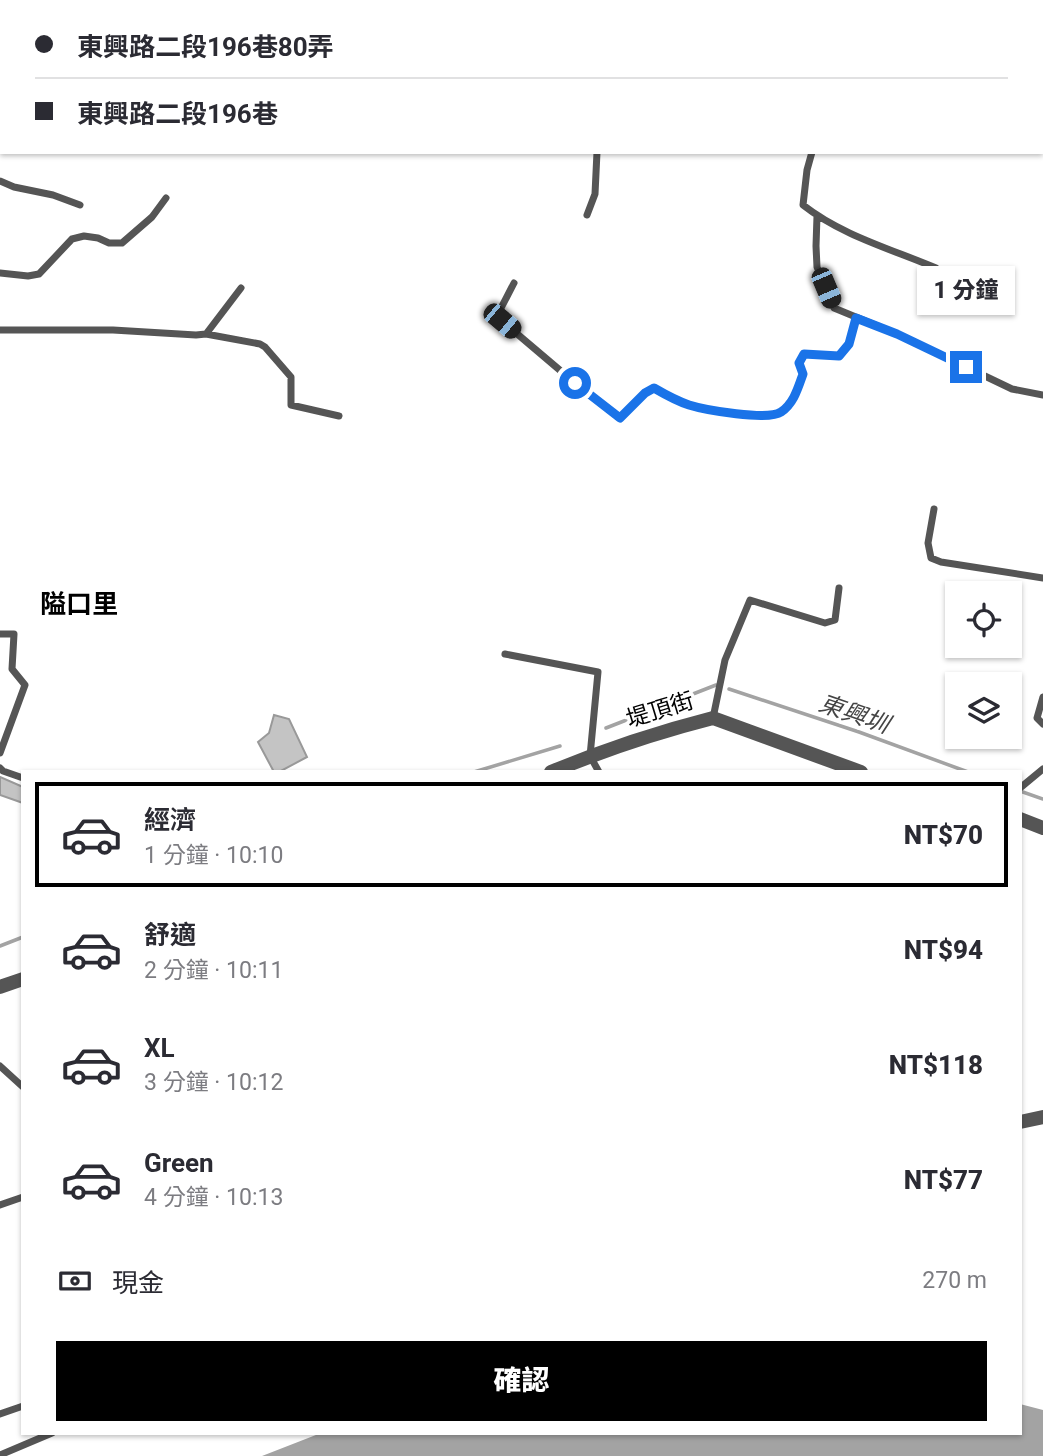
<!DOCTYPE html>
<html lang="zh-TW">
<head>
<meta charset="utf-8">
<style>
	body { margin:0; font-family:Roboto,"Noto Sans TC",sans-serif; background:#f7f7f7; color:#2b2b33; height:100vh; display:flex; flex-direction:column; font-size:26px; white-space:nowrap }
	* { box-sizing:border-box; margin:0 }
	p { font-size:23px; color:#7c7c81 }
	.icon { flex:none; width:38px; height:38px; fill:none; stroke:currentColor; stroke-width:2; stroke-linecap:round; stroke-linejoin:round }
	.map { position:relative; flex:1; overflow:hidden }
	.panel { position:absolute; left:21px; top:770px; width:1001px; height:665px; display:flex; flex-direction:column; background:#fff; border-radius:0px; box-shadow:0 2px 5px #0004 }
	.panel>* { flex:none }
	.top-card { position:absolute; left:0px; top:0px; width:1043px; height:154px; box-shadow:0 2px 5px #0004; display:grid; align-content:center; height:154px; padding:0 35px; background:#fff }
	.tools { position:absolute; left:945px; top:581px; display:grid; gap:14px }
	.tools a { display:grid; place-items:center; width:77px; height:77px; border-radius:0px; background:#fff; box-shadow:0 2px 5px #0004; font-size:35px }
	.end { position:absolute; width:32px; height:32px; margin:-16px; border:9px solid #1a73e8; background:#fff; box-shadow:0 0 0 4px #fff }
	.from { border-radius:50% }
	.bubble { position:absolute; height:49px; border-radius:0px; background:#fff; box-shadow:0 2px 5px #0004; font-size:23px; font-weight:800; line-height:49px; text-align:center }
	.car { position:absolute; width:21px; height:42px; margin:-21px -10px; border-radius:9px; box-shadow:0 0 5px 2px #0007; background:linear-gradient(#222 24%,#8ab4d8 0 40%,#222 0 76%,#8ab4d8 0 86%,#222 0) }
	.top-card b { display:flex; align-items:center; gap:24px; height:66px; font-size:26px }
	.top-card b+b { border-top:2px solid #e1e1e2 }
	.top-card i { width:18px; height:18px; background:#2b2b33 }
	ul { padding:12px 0 0; list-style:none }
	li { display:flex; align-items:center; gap:21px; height:105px; margin:0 14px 10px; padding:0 21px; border:4px solid transparent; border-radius:0px }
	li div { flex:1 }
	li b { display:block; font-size:26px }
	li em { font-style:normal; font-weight:800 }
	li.active { border-color:#000 }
	li>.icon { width:63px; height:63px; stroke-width:1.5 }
	.pay { display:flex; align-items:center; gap:18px; height:77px; padding:0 35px; font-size:26px }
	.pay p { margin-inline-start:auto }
	.button { display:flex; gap:14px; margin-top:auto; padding:14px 35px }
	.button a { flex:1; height:80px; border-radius:0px; background:#000; color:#fff; font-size:28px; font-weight:800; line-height:80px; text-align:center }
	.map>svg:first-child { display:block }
	.water { fill:#a3a3a3 }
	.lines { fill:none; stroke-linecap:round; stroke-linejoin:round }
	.stream { stroke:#a3a3a3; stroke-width:3.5 }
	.building { fill:#c4c4c4; stroke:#999; stroke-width:2 }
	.lane { stroke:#555; stroke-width:7 }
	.street { stroke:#555; stroke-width:14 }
	.route { stroke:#1a73e8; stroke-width:9 }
	.labels { text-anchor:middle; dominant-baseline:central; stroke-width:7; stroke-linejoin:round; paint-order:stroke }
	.street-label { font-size:23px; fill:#000; stroke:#fff }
	.water-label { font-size:24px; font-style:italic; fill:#444; stroke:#fff }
	.quarter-label { font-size:26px; font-weight:bold; fill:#000; stroke:#fff }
</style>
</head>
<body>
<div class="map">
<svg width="1043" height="1456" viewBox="0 0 1043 1456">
	<rect width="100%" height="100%" fill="#fff"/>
	<path class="water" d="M1020 1404 1043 1410V1456H262L321 1433H1020Z"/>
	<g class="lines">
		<path class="stream" d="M729 689 859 732 968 772
			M606 728 716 685
			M474 772 560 746
			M1020 791 1043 799
			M0 946 23 937"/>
	</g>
	<path class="building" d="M274 715 289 719 307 757 279 772H274L258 742 269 733Z
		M0 777 23 787V803L0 795Z"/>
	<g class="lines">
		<path class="lane" d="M745 0 749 2
			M300 2 301 0
			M586 2 594 0
			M607 2V0
			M859 2 860 0
			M812 152 807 170 803 205C841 235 891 249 936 268
			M0 181 14 187 53 195 80 205
			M587 215 595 194 597 152
			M817 216 816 246 817 267 834 308 897 334 1012 389 1043 395
			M0 273 28 276 39 274 72 239 84 236 98 238 109 243H122L152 217 166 198
			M514 283 500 310 502 321 575 383 620 418 645 393 654 388C666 395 677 401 689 405 705 410 769 421 781 412 794 403 798 388 803 374L799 363 804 354 839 356 849 344 856 318
			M0 330H113L196 335 206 334 260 344 265 347 291 377V405L339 416
			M206 334 241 288
			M934 509 928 543 931 558 941 562 1043 578
			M0 634H14L12 669 25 685 0 753
			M505 654 598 672 590 756 599 772
			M1043 697 1037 718 1043 724
			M713 718 725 660 750 600 825 623 835 620 839 588
			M0 768 3 771 23 778
			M1020 788 1043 769
			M0 1066 23 1087
			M0 1205 23 1197
			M0 1414 23 1406
			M0 1455 52 1433"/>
		<path class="street" d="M551 772C604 750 658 732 713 718L861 772
			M1020 819 1043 828
			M0 987 23 979
			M1020 1122 1043 1117"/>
	</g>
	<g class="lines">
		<path class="route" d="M575 383 620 418 645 393 654 388C666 395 677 401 689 405 705 410 768 421 781 412 794 403 798 388 803 374L799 363 804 354 839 356 849 344 856 318 897 334 966 367"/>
	</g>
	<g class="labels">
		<g class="street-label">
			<text transform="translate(660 710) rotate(-17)">堤頂街</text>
		</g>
		<g class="water-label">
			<text transform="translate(854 714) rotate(19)">東興圳</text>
		</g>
		<g class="quarter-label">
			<text x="79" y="604">隘口里</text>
		</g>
	</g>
</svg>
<div class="tools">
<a><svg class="icon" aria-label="locate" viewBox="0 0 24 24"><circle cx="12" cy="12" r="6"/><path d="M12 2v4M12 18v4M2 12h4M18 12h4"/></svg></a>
<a><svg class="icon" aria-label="layers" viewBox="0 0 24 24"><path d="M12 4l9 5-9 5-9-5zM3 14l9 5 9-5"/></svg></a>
</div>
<i class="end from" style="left:575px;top:383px"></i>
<i class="end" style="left:966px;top:367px"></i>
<div class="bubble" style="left:917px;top:266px;width:98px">1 分鐘</div>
<i class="car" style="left:826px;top:288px;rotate:157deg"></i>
<i class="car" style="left:502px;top:321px;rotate:130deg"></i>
<div class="top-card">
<b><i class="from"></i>東興路二段196巷80弄</b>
<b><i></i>東興路二段196巷</b>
</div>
<section class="panel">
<ul>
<li class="active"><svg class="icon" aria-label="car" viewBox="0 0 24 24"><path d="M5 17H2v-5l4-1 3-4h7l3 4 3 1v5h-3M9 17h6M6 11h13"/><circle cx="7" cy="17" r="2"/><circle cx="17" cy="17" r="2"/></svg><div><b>經濟</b><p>1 分鐘 · 10:10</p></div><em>NT$70</em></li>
<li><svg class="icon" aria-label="car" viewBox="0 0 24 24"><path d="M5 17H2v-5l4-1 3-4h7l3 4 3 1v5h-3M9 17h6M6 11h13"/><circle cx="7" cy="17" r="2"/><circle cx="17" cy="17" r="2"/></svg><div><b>舒適</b><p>2 分鐘 · 10:11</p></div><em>NT$94</em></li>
<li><svg class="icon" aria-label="car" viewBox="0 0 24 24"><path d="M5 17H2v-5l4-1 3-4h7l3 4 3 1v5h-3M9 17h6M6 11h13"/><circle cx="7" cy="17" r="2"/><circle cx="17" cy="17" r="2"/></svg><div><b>XL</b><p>3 分鐘 · 10:12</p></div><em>NT$118</em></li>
<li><svg class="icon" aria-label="car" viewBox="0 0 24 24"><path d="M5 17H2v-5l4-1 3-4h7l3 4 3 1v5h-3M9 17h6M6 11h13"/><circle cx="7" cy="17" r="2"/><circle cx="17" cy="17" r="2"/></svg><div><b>Green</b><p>4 分鐘 · 10:13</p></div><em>NT$77</em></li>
</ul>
<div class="pay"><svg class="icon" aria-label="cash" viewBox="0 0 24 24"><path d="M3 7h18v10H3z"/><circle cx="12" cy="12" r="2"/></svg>現金<p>270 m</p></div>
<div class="button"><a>確認</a></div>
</section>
</div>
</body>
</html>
